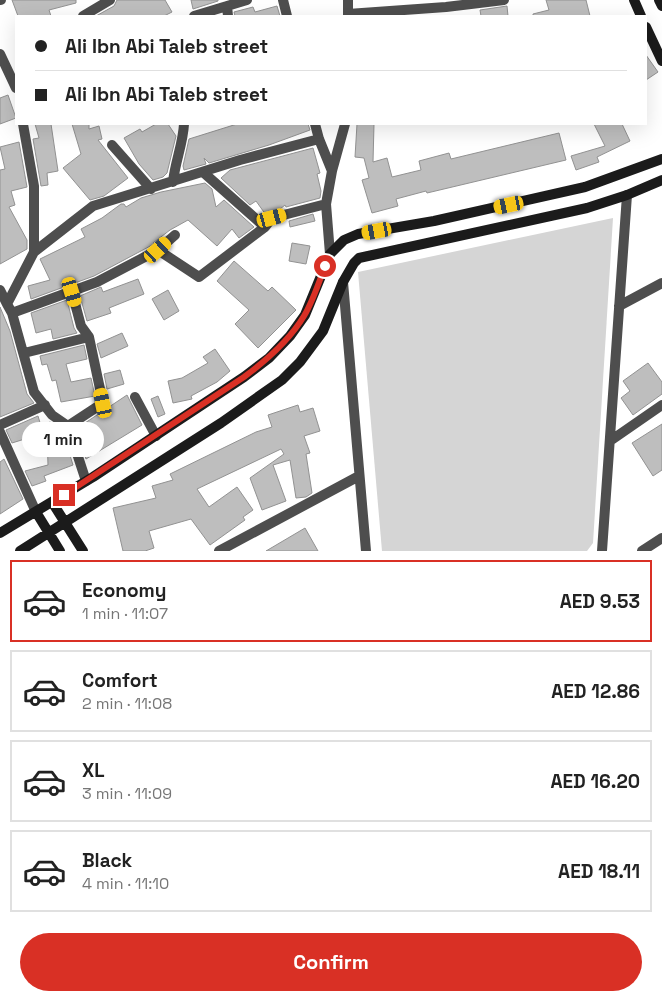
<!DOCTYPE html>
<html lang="en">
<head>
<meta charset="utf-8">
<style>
	body { margin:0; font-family:"Space Grotesk",sans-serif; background:#f6f6f6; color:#222; height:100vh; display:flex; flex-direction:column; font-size:19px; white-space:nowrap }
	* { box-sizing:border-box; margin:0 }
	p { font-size:16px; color:#767676 }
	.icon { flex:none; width:28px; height:28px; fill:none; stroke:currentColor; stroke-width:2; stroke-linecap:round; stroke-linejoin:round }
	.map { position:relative; height:551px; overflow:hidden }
	.side { display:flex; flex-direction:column; background:#fff; flex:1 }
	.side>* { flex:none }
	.guide { position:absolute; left:15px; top:15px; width:632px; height:110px; border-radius:0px; box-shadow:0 5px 20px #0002; display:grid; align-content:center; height:110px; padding:0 20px; background:#fff }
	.end { position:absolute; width:22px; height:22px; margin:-11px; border:6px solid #d93025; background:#fff; box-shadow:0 0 0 2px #fff }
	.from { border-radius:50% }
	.bubble { position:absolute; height:35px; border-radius:18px; background:#fff; box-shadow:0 5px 20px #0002; font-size:16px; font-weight:700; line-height:35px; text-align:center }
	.car { position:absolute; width:15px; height:30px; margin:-15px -8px; border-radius:6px; box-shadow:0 0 4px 1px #0007; background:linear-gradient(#f5c518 24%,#345 0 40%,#f5c518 0 76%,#345 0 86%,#f5c518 0) }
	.guide b { display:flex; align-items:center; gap:18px; height:48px; font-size:19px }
	.guide b+b { border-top:1px solid #e0e0e0 }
	.guide i { width:12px; height:12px; background:#222 }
	ul { padding:9px 0 0; list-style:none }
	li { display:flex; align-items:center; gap:15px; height:82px; margin:0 10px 8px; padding:0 10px; border:2px solid #e0e0e0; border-radius:0px }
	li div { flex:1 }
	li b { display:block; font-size:19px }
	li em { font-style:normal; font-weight:700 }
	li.on { border-color:#d93025 }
	li>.icon { width:45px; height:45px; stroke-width:1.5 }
	.primary-button { display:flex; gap:10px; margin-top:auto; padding:10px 20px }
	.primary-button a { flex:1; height:58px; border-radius:30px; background:#d93025; color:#fff; font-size:20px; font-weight:700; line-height:58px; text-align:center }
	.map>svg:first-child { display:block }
	.green { fill:#d5d5d5 }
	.building { fill:#bebebe; stroke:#929292 }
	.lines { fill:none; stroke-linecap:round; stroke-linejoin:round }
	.street { stroke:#4e4e4e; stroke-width:10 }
	.secondary { stroke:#1b1b1b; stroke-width:10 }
	.route { stroke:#d93025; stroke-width:6 }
</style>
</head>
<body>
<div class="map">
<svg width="662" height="551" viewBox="0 0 662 551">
	<rect width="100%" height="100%" fill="#fff"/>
	<path class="green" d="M613 218 593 543 587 551H382L358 272Z"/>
	<path class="building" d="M12 0H76V3L49 10 51 16H18Z
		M117 0H165L172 12 164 16H96L114 6Z
		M191 0H218V1L193 9Z
		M546 0H586L590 16H533V14L549 10Z
		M277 6 280 16H235L234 12 253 7 255 12Z
		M507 6 508 16H481L480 10Z
		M646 55 658 72 646 80Z
		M8 95 16 118 0 124V98Z
		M35 124H51L58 171 47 173 48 185 41 186 33 139 39 138Z
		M72 124H89V129L99 126 102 139 98 140 128 178 104 196 90 200 63 168 81 154Z
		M156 124H168L176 136 167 173 163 177 153 180 139 164 124 138 140 129 142 132Z
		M237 124H308L310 130 269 145 209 163 204 158 206 164 184 170 183 166 189 139Z
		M357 124H374L373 162 387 158 392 177 421 170 419 161 449 153 451 159 559 133 566 160 427 193 426 191 396 199 398 206 372 213 362 180 369 178 364 158 355 157Z
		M594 124H622L630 141 597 157 599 162 576 170 571 156 605 146Z
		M19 142 27 187 11 191 15 205 9 207 27 240V249L0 264V170L5 169 0 147Z
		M313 148 320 173 317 174 321 191 320 198 286 207 285 205 280 209 270 212 266 215 256 201 250 205 221 178 230 170Z
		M205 183 212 189 216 207 224 200 254 227 239 238 232 229 217 246 188 220 170 230 153 243 154 244 94 276 31 299 28 286 50 280 40 259 85 237 81 229 102 218 121 204H124L126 207 141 198 161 192Z
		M313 214 315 221 290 227 289 221Z
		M292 243 310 246 306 264 289 261Z
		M234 261 268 291 272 287 296 310 258 348 235 324 249 310 217 281Z
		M138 279 144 294 109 308 111 313 87 321 80 296 101 287 103 292Z
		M168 290 179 311 164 320 152 299Z
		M67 300 74 328 77 333 53 339 51 329 36 333 31 313Z
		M0 307 10 331 27 394 34 403 0 417Z
		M122 333 128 346 101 358 97 344Z
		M84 345 87 359 66 364 71 382 91 378 95 396 61 402 56 380 52 381 47 364 42 365 40 356Z
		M215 349 230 371 217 382 191 396 192 399 173 403 168 381 182 378 208 363 203 357Z
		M648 363 662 382V394L633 415 621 398 630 391 623 381Z
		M120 370 124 384 107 389 104 374Z
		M127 395 142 425 86 459 76 429Z
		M158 396 165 414 158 417 151 399Z
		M298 405 300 412 313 408 320 431 304 436 310 453 306 454 312 493 306 497 296 498 290 460 273 465 286 501 262 510 250 478 284 454 281 449 197 489 209 507 237 487 253 510 243 517 245 520 210 545 191 519 149 531 154 548 145 551H123L113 508 156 498 152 486 173 480 170 474 256 432 272 427 268 415Z
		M38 416 41 426 50 422 62 430 73 465 44 476 46 481 32 486 25 471 48 465 47 432 12 443 6 430Z
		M662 424V470L653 476 632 443Z
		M4 459 23 499 0 514V462Z
		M305 528 318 551H266Z"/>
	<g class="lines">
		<path class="street" d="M0 0H1
			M283 0 287 16
			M348 0V16
			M227 6 228 16
			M348 14 446 7 504 0
			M83 16 110 0
			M194 16 247 0
			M0 54 16 88
			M23 124 34 186V252L7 304 12 313 34 392 52 415 68 426 86 481
			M315 124 319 139 332 171 326 204 330 254
			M112 145 151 189
			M332 171 345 124
			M204 173 265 227 272 218 326 204
			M173 182C175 162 183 144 184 124
			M158 250 199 277 265 227
			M34 252 93 206 240 160 319 139
			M343 282 366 551
			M0 290 7 304
			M619 306 662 283
			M12 313 97 282 158 250 175 235
			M24 353 89 337
			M135 397 156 436
			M0 425 45 405
			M68 426 103 403 89 337 81 326 72 292
			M0 432 36 512
			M610 441 662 405
			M219 551 359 476
			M602 551 627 195
			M642 551 662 538"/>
		<path class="secondary" d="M634 0 641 16
			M659 0 662 6
			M646 27 662 61
			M52 502 83 551
			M36 512 60 551
			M0 533 93 477 244 377 269 358 290 336 305 315 330 254 344 240 358 234 434 221 585 187 662 159
			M20 551 221 423 282 380 300 362 323 331 343 282 354 263 359 258 587 208 627 195 662 180"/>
	</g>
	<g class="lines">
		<path class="route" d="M64 495 244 377C267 360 289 341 304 316 313 301 319 282 325 266"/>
	</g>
</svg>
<i class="end from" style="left:325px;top:266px"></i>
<i class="end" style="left:64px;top:495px"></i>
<div class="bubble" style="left:22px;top:422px;width:82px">1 min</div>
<i class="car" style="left:509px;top:205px;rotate:258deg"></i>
<i class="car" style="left:272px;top:218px;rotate:75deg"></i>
<i class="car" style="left:377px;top:231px;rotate:260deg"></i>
<i class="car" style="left:158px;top:250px;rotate:48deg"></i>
<i class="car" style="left:72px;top:292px;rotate:163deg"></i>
<i class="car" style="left:103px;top:403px;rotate:348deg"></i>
<div class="guide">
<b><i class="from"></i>Ali Ibn Abi Taleb street</b>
<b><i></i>Ali Ibn Abi Taleb street</b>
</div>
</div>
<section class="side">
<ul>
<li class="on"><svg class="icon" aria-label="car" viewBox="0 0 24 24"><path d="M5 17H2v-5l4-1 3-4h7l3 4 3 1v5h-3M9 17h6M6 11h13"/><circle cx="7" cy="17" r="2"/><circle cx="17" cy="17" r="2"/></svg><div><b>Economy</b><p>1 min · 11:07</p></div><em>AED 9.53</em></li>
<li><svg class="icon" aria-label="car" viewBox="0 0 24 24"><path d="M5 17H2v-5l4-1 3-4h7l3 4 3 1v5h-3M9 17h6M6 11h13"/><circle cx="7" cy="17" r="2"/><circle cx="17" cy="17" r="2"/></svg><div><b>Comfort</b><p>2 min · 11:08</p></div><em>AED 12.86</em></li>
<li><svg class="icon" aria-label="car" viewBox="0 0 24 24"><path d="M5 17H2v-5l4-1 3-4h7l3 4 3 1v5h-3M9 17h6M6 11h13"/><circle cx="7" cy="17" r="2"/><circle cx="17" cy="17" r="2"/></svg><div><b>XL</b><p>3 min · 11:09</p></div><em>AED 16.20</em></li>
<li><svg class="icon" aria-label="car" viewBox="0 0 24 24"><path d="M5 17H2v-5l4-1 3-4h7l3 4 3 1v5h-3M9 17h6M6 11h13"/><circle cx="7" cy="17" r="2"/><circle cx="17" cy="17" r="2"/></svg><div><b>Black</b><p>4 min · 11:10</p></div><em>AED 18.11</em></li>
</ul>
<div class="primary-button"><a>Confirm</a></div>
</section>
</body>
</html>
